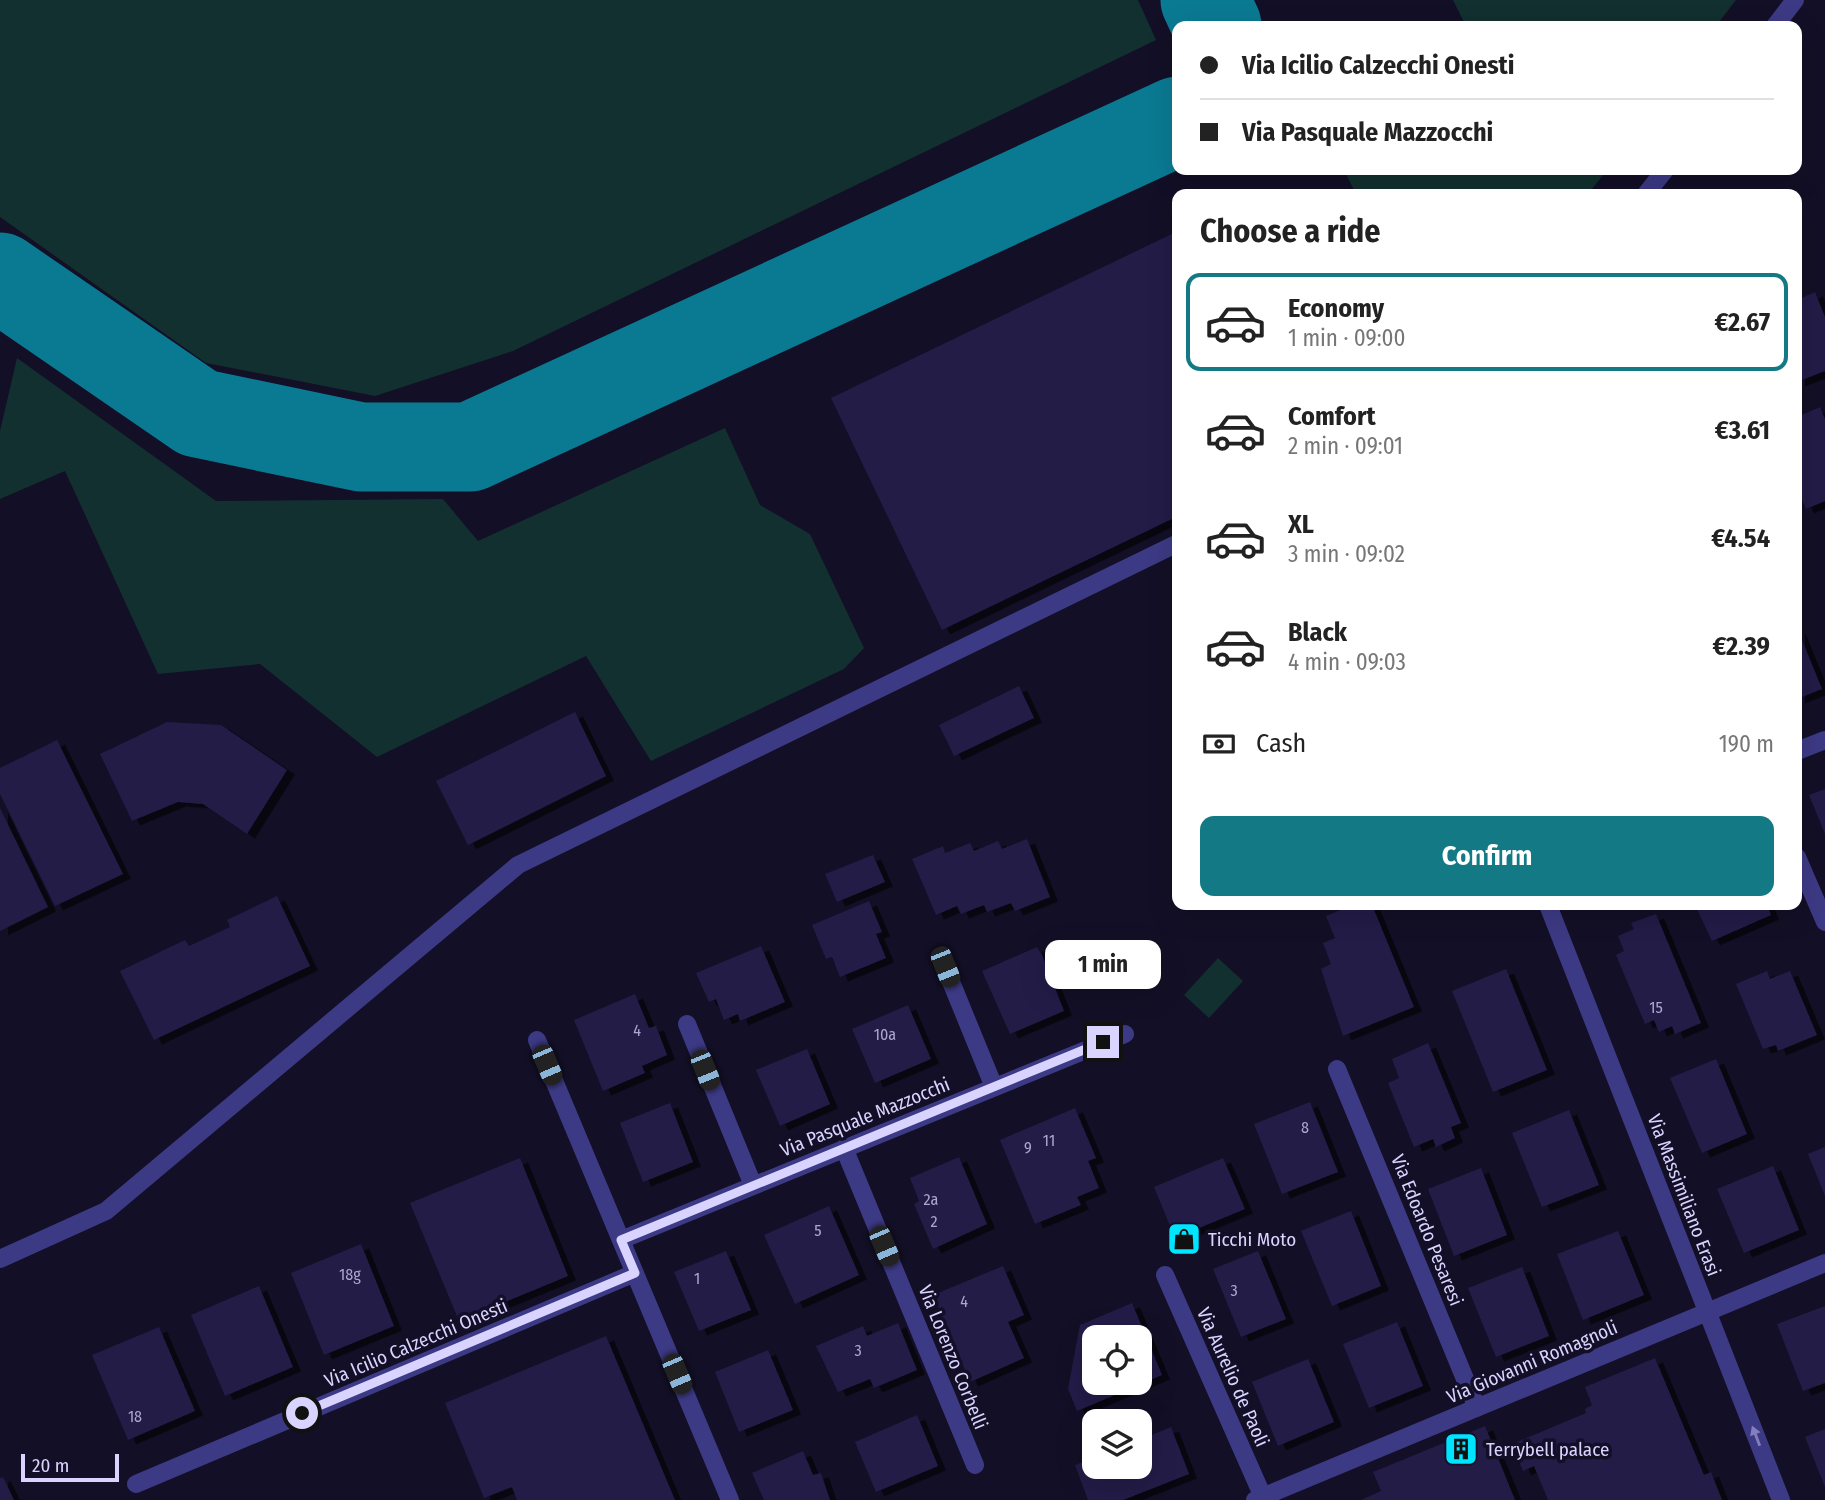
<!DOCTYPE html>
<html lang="en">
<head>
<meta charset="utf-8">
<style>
	body { margin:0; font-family:"Fira Sans Condensed",sans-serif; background:#f2f2f2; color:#222; height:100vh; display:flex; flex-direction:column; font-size:26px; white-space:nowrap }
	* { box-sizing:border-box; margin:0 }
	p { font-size:23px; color:#767676 }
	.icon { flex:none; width:38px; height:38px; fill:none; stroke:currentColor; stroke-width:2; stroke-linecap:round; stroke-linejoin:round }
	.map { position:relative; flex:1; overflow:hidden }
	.panel { position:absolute; left:1172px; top:189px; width:630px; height:721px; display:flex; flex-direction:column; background:#fff; border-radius:14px; box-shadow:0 7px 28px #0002 }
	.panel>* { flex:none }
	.hud { position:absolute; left:1172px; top:21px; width:630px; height:154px; border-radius:14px; box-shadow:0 7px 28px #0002; display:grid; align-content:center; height:154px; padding:0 28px; background:#fff }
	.buttons { position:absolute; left:1082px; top:1325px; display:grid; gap:14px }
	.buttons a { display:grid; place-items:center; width:70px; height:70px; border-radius:14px; background:#fff; box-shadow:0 7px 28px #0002; font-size:35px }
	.scale { position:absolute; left:21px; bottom:18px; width:98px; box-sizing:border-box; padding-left:7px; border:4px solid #d9d4ff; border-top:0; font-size:19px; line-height:24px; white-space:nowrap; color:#d9d4ff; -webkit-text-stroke:5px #130f26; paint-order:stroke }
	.end { position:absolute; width:32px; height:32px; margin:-16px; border:9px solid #d9d4ff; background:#111; box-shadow:0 0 0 4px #111 }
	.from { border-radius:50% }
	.bubble { position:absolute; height:49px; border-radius:14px; background:#fff; box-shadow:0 7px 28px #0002; font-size:23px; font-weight:700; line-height:49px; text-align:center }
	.car { position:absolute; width:21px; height:42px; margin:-21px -10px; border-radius:9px; box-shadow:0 0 5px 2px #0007; background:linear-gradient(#222 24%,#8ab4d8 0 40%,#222 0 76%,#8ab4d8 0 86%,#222 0) }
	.hud b { display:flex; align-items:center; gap:24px; height:66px; font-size:26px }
	.hud b+b { border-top:2px solid #e0e0e0 }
	.hud i { width:18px; height:18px; background:#222 }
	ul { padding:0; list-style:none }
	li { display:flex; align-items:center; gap:21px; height:98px; margin:0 14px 10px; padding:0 14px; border:4px solid transparent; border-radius:14px }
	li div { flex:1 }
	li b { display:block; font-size:26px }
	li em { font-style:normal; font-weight:700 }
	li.selected { border-color:#137a85 }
	li>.icon { width:63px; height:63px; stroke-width:1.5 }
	h2 { padding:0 28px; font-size:32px; line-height:84px }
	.pay { display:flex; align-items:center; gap:18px; height:77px; padding:0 28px; font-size:26px }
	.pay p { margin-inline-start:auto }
	.primary-button { display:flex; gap:14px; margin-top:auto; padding:14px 28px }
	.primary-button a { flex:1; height:80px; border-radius:14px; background:#137a85; color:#fff; font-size:28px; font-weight:700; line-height:80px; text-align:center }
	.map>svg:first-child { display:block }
	.green { fill:#12302f }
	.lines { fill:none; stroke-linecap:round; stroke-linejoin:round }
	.taxiway { stroke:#0a7a92; stroke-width:89 }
	.building { fill:#241b47; fill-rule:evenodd; filter:url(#shadow) }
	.lane { stroke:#3d3a85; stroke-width:18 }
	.street { stroke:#3d3a85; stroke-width:18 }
	.oneway { fill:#837fbc }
	.route { stroke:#d9d4ff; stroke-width:9 }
	.labels { text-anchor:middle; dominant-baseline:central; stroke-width:7; stroke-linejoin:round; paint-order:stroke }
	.number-label { font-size:16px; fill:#aca6d1 }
	.street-label { font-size:19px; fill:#d9d4ff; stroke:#130f26 }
	.poi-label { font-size:19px; fill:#d9d4ff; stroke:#130f26; text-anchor:start }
</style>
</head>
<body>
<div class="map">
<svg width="1825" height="1500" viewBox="0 0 1825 1500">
	<defs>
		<filter id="shadow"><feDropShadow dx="8" dy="4.5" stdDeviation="0" flood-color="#0009"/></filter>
	</defs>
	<rect width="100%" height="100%" fill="#130f26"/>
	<path class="green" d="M0 0H1138L1156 40 513 351 375 396 206 363 0 217Z
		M1453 0H1736L1716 26H1466Z
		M1344 170H1607L1588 194H1356Z
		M17 358 216 501 443 499 478 541 725 428 760 505 810 534 864 648 844 669 651 761 586 656 377 757 260 664 158 674 65 471 0 499V431Z
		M1218 958 1243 981 1209 1018 1184 995Z"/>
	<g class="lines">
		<path class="taxiway" d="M1205 0 1217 26
			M0 277 198 413 361 447H470L1178 121"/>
	</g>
	<path class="building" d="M1178 231V516L942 630 831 398Z
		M1815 292 1825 317V371L1797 382V300Z
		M1820 407 1825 419V501L1806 509 1797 488V417Z
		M1797 628 1822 689 1797 699Z
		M1019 686 1034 718 954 756 939 725Z
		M575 712 606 776 468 845 436 781Z
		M167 722 221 725 287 770 247 834 203 804 178 802 132 821 100 754Z
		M57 740 123 874 55 906 0 794V768Z
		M1825 789V834L1809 795Z
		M0 808 48 907 0 931Z
		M1027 839 1050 897 1015 911 1011 903 987 912 984 905 961 914 957 906 936 915 912 859 943 846 945 853 970 843 974 851 998 841 1002 849Z
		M873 855 885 882 837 902 825 874Z
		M277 896 310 966 154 1040 120 971 185 940 189 946 230 927 227 920Z
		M869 901 882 932 876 934 886 958 840 977 832 957 826 959 812 925Z
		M1353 905H1372L1414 1007 1343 1036 1321 969 1331 964 1323 943 1335 938 1326 916Z
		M1695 905H1767L1771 915 1712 941Z
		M1656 914 1701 1023 1675 1034 1672 1026 1659 1032 1654 1020 1645 1024 1616 955 1624 951 1618 936 1634 929 1631 923Z
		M761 946 785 1002 740 1021 738 1014 724 1020 716 999 709 1002 696 973Z
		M1037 947 1042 955 1064 1011 1010 1034 982 971Z
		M1506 969 1547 1070 1493 1092 1452 991Z
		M1767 971 1770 979 1790 971 1817 1035 1778 1051 1776 1045 1763 1049 1736 984Z
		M635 994 649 1028 656 1026 667 1055 642 1066 645 1073 603 1091 574 1020Z
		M908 1005 931 1059 875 1083 852 1029Z
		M1428 1043 1461 1123 1451 1127 1455 1138 1436 1147 1433 1139 1414 1147 1388 1083 1399 1078 1392 1059Z
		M807 1049 830 1104 780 1126 756 1070Z
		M1716 1059 1747 1134 1702 1153 1670 1078Z
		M1310 1102 1338 1172 1282 1194 1254 1124Z
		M670 1103 693 1162 643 1182 620 1123Z
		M1075 1108 1096 1158 1088 1161 1099 1188 1077 1197 1081 1205 1035 1224 1000 1140Z
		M1569 1110 1599 1185 1542 1207 1512 1133Z
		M1825 1147V1196L1808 1154Z
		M959 1157 987 1224 933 1249 914 1204 919 1201 910 1178Z
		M520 1158 568 1276 459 1321 410 1203Z
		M1223 1158 1245 1209 1175 1238 1154 1187Z
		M1773 1166 1799 1230 1744 1253 1717 1189Z
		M1481 1168 1507 1235 1454 1256 1428 1189Z
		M829 1206 859 1275 795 1304 764 1235Z
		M1351 1211 1381 1286 1332 1306 1301 1231Z
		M1618 1231 1644 1295 1583 1320 1557 1254Z
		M361 1244 394 1326 324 1355 291 1273Z
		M726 1251 751 1310 699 1331 674 1272Z
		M1258 1251 1286 1319 1241 1337 1213 1269Z
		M1003 1266 1024 1315 1008 1322 1024 1358 970 1382 933 1295Z
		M1522 1267 1549 1336 1496 1357 1468 1288Z
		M259 1286 293 1367 225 1396 191 1315Z
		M1132 1303 1162 1375 1077 1411 1068 1389 1080 1325ZM1094 1337H1139V1382H1094Z
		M1825 1306V1383L1803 1391 1777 1324Z
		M1397 1322 1423 1386 1369 1408 1343 1344Z
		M898 1323 917 1370 874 1388 870 1379 838 1392 816 1346 863 1326 867 1336Z
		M159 1327 195 1411 128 1440 92 1355Z
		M606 1336 675 1500H517L512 1487 484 1498 445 1403Z
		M768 1350 793 1410 739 1432 715 1372Z
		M1655 1358 1704 1475 1711 1472 1722 1500H1548L1534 1466 1523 1471 1512 1444 1586 1413 1585 1409 1592 1405 1585 1387Z
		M1308 1359 1334 1422 1278 1446 1252 1382Z
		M917 1415 938 1466 876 1492 855 1442Z
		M1485 1426 1515 1500H1361L1381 1491 1373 1472Z
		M1171 1427 1189 1474 1123 1500H1088L1075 1465 1094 1458V1466H1139V1440Z
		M1825 1429V1487L1805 1437Z
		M803 1451 813 1475 821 1473 830 1500H764L752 1473Z
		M3 1477 14 1500H0V1478Z"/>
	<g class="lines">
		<path class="lane" d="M1775 26 1795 0
			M1646 194 1665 170
			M0 1259 106 1211 518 865 1178 543"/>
		<path class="street" d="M1797 751 1825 740
			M1797 857 1825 922
			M1548 905 1781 1500
			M945 967 994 1087
			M687 1024 753 1185
			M537 1040 730 1500
			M1337 1069 1477 1408
			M844 1148 975 1465
			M621 1240 1125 1034
			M1165 1275 1263 1497
			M136 1484 635 1273
			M1255 1500 1825 1263"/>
	</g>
	<defs><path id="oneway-solid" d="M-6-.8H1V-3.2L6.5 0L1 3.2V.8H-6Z" transform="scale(1.75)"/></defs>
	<use class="oneway" href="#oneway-solid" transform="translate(1756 1436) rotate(-111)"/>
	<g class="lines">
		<path class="route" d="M302 1413 635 1273 621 1240 1103 1042"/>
	</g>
	<defs>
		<symbol id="shop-square" viewBox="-11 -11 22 22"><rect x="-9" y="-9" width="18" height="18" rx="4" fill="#00e5ff" stroke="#130f26"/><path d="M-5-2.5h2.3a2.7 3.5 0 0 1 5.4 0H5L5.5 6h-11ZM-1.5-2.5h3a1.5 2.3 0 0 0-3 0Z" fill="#111"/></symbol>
		<symbol id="building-square" viewBox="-11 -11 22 22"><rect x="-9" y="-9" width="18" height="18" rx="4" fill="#00e5ff" stroke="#130f26"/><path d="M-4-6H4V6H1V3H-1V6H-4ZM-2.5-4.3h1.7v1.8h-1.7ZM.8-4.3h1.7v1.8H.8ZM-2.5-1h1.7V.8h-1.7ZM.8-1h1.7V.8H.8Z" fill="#111"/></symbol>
	</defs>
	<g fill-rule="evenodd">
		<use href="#shop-square" x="1165" y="1220" width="38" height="38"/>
		<use href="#building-square" x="1442" y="1430" width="38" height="38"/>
	</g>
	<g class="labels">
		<g class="number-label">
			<text x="1656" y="1007">15</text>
			<text x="637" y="1030">4</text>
			<text x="885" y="1034">10a</text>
			<text x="1305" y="1127">8</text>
			<text x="1049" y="1140">11</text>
			<text x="1028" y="1147">9</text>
			<text x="931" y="1199">2a</text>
			<text x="934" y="1221">2</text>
			<text x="818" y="1230">5</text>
			<text x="350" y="1274">18g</text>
			<text x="697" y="1278">1</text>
			<text x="1234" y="1290">3</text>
			<text x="964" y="1301">4</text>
			<text x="858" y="1350">3</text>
			<text x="135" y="1416">18</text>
		</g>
		<g class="street-label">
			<text transform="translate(865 1117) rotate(-22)">Via Pasquale Mazzocchi</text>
			<text transform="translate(1684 1195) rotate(69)">Via Massimiliano Erasi</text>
			<text transform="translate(1427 1230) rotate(68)">Via Edoardo Pesaresi</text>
			<text transform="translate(416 1343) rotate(-23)">Via Icilio Calzecchi Onesti</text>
			<text transform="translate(953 1357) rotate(68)">Via Lorenzo Corbelli</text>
			<text transform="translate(1532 1362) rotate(-23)">Via Giovanni Romagnoli</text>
			<text transform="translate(1233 1377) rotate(66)">Via Aurelio de Paoli</text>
		</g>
		<g class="poi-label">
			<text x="1208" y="1239">Ticchi Moto</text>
			<text x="1486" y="1449">Terrybell palace</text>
		</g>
	</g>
</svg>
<div class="buttons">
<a><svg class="icon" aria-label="locate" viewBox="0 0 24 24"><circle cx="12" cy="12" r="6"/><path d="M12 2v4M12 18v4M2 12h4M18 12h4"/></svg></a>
<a><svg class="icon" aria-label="layers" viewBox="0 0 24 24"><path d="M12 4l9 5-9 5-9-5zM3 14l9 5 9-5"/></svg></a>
</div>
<div class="scale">20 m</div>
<i class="end from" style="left:302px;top:1413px"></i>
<i class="end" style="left:1103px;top:1042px"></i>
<div class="bubble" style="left:1045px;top:940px;width:116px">1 min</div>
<i class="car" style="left:945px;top:967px;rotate:158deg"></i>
<i class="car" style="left:547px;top:1065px;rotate:157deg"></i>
<i class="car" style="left:705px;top:1070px;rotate:158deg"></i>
<i class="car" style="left:884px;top:1246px;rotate:157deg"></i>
<i class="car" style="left:677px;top:1374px;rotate:157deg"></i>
<div class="hud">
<b><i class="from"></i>Via Icilio Calzecchi Onesti</b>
<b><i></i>Via Pasquale Mazzocchi</b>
</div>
<section class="panel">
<h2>Choose a ride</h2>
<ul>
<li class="selected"><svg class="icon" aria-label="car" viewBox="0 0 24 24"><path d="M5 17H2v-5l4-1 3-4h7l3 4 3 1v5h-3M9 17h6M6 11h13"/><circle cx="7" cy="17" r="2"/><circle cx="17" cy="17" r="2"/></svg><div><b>Economy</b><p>1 min · 09:00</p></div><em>€2.67</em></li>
<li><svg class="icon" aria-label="car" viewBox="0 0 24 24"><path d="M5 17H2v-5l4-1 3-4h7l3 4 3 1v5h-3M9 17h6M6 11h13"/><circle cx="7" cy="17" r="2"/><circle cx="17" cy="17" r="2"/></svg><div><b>Comfort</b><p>2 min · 09:01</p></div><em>€3.61</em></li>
<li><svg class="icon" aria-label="car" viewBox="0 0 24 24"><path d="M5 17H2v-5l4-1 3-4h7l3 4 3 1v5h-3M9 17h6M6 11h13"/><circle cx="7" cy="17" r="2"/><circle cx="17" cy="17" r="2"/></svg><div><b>XL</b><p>3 min · 09:02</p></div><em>€4.54</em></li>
<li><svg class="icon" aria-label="car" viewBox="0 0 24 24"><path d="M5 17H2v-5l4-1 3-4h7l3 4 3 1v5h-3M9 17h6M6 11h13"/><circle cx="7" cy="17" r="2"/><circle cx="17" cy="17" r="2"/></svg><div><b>Black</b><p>4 min · 09:03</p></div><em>€2.39</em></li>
</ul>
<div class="pay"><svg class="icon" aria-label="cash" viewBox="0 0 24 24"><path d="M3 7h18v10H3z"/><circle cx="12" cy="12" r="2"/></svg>Cash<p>190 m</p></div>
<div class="primary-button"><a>Confirm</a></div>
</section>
</div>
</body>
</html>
